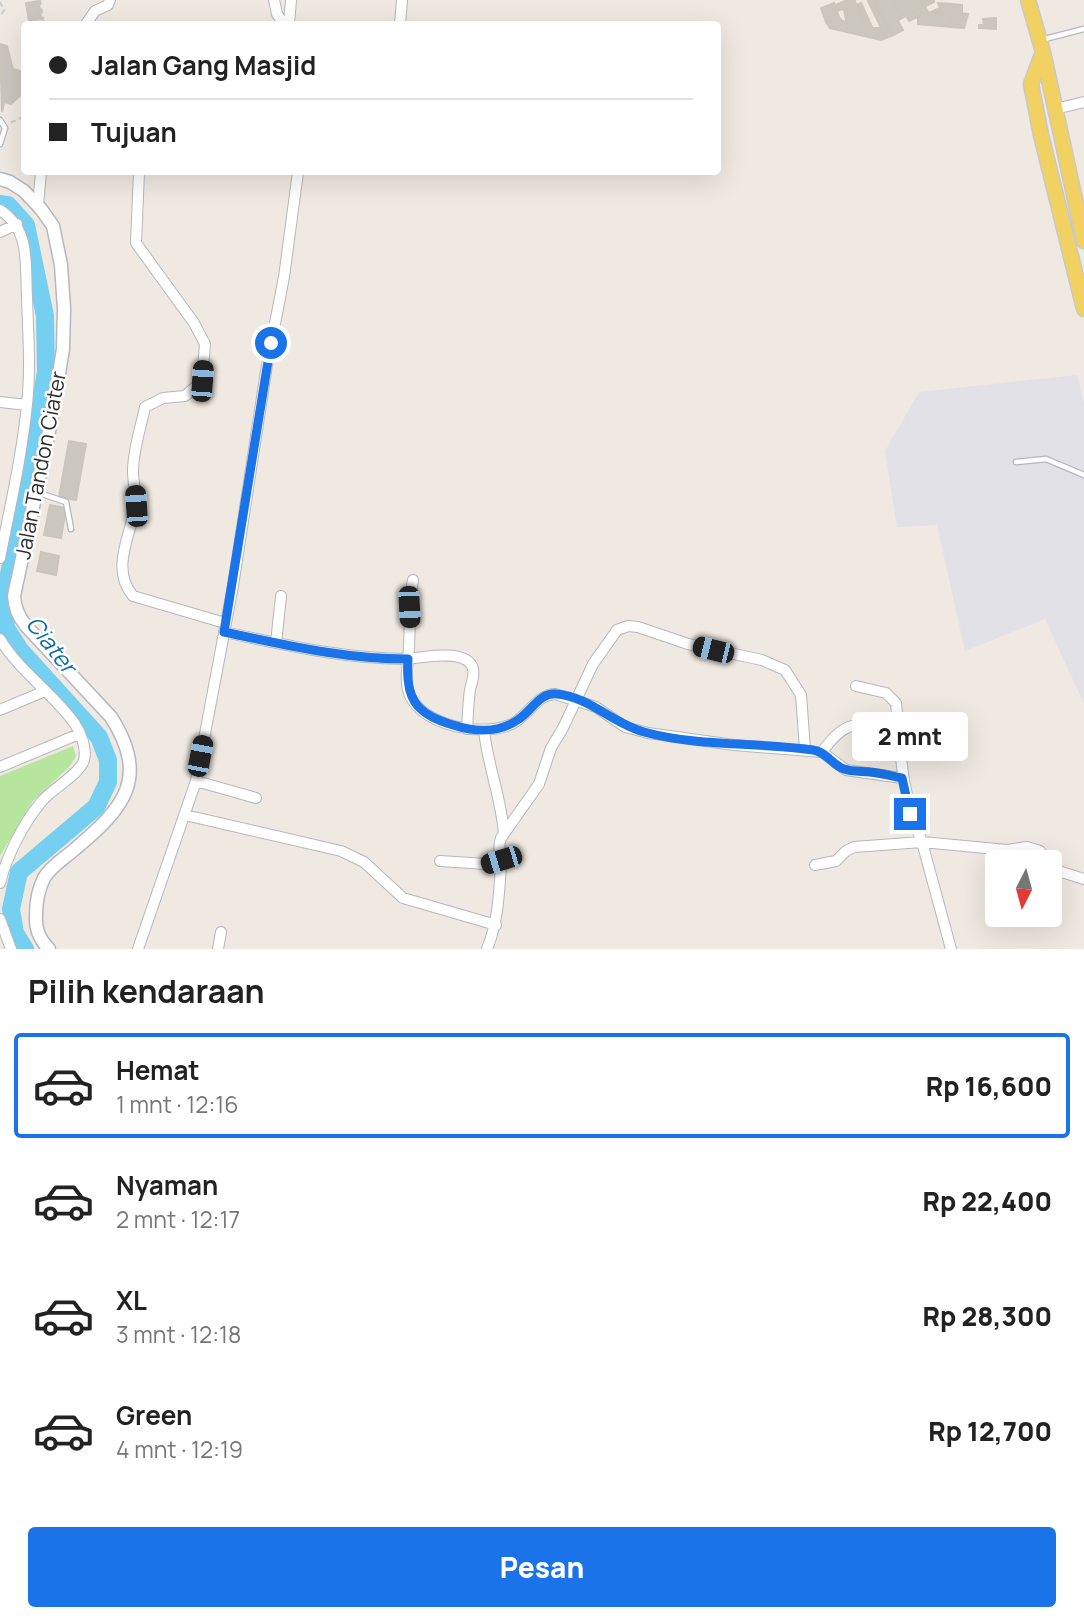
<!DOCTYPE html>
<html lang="id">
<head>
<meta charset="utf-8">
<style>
	body { margin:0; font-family:Manrope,sans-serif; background:#f6f6f6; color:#222; height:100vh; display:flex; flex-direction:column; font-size:26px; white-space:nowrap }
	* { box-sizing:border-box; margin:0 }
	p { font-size:23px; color:#767676 }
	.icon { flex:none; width:38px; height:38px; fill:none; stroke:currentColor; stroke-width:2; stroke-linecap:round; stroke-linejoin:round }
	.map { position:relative; height:949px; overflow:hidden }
	.panel { display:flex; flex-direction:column; background:#fff; flex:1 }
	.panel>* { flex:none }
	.guide { position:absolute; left:21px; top:21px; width:700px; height:154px; border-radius:7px; box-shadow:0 7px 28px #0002; display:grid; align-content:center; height:154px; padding:0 28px; background:#fff }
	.needle { width:46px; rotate:186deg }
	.fabs { position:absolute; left:985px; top:850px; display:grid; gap:14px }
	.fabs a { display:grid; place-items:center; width:77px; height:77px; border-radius:7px; background:#fff; box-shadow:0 7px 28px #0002; font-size:35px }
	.end { position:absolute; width:32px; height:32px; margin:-16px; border:9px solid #1a73e8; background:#fff; box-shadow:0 0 0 4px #fff }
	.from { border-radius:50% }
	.bubble { position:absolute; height:49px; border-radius:7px; background:#fff; box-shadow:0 7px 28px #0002; font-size:23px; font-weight:800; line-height:49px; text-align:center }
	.car { position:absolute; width:21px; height:42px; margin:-21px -10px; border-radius:9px; box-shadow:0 0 5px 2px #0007; background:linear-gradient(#222 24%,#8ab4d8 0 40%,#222 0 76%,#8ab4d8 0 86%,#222 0) }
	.guide b { display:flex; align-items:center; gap:24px; height:66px; font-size:26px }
	.guide b+b { border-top:2px solid #e0e0e0 }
	.guide i { width:18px; height:18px; background:#222 }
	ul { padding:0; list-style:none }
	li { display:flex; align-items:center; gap:21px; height:105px; margin:0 14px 10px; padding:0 14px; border:4px solid transparent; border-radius:7px }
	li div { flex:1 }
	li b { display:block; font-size:26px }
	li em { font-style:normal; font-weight:800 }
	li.active { border-color:#1a73e8 }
	li>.icon { width:63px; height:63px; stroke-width:1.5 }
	h2 { padding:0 28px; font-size:32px; line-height:84px }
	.button { display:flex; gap:14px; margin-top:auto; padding:14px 28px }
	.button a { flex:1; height:80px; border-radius:7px; background:#1a73e8; color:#fff; font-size:28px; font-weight:800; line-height:80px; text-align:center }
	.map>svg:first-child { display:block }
	.industrial { fill:#e3e1e8 }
	.green { fill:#b6e59e }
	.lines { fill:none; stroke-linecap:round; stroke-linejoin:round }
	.river { stroke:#75cff0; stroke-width:18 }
	.building { fill:#cbc7bf; stroke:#cbc5ba; stroke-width:2 }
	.service-casing { stroke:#b4b7c1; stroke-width:7 }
	.minor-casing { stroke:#b4b7c1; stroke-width:12 }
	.tertiary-casing { stroke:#b4b7c1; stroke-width:15 }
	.primary-casing { stroke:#c9c9c9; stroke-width:17 }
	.path { stroke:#c9c9c9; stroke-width:2; stroke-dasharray:5 3.5; stroke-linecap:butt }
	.service { stroke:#fff; stroke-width:4.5 }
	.minor { stroke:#fff; stroke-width:10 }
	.tertiary { stroke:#fff; stroke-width:12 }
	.primary { stroke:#f2d163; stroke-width:14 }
	.route { stroke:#1a73e8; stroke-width:9 }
	.labels { text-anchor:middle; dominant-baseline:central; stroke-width:5; stroke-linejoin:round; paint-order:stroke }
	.street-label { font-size:21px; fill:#2e2e2e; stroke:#fff }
	.water-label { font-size:23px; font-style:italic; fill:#0d6fa3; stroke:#fff }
</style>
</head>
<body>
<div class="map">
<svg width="1084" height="949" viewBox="0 0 1084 949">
	<rect width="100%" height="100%" fill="#efe9e1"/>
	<path class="industrial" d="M1077 375 1084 402V704L1045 619 965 651 937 525 897 527 885 451 919 392Z"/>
	<path class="green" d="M73 746 76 756 70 766 33 801 0 856V776Z"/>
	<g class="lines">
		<path class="river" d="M0 204 8 205 26 225 45 316 46 372 4 602 6 628 20 650 99 737 108 760V782L96 807 19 872 11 909 15 933 25 949"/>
	</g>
	<path class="building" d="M848 0H855L856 5 837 11 835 5Z
		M874 0H895L892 1 897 11 900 9 904 17 887 26Z
		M874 0 891 36 886 38 868 1Z
		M895 0H934V2L904 17 900 9 897 11 892 1Z
		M39 1 41 19 29 21 26 3Z
		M834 3 839 17 826 22 821 8Z
		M861 3 872 27V29L863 28 865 24 856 5Z
		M938 3 951 4 950 14 931 12 940 8Z
		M951 4 962 5V13H959V17L951 16Z
		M856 5 865 24 864 26 847 24 844 10Z
		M925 6 928 12 909 21 906 16Z
		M928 12 951 14 950 27 918 24V17Z
		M959 13 968 14 964 28 950 27 951 16 959 17Z
		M839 17 842 21 848 22 847 24 864 26 863 28H881L886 38 881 40 830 28 826 22Z
		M996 18V29L979 28V25H984L983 19Z
		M898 21 903 30 891 36 887 26Z
		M0 44 7 46 13 69 23 72 24 83V92L11 104 4 102 2 112Z
		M69 441 86 444 76 500 59 497Z
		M50 505 66 508 61 538 44 535Z
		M41 552 59 556 56 575 37 571Z"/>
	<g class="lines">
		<defs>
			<path id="service" d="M1041 40 1084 29
				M0 120 5 128 0 144
				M1016 462 1046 459 1084 475
				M39 493 66 502 71 529"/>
			<path id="minor" d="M274 0 277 14 284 24
				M86 24 95 11 108 5 110 0
				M289 24 291 0
				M400 24 402 0
				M1055 109 1084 102
				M139 172 136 243 194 323 205 344 202 381 185 396 163 398 145 407C141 427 133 450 133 471 133 483 137 497 135 509 129 538 111 570 133 596L225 623
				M38 205 41 172
				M0 210C31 230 25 264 27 297 28 333 31 369 27 404 22 456 10 507 0 558
				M0 232 17 224
				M0 402 27 405
				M413 580C408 607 411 633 408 659 423 657 468 648 473 669 475 676 471 684 470 690 468 703 468 716 467 729
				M224 632C285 645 345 659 408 659 407 671 405 685 410 696 425 727 484 737 512 724 528 716 536 695 555 694L596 707 625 727 648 733 734 745 822 752C848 716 857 725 898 729
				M0 639C19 671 53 693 75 724 81 733 87 749 84 760 80 774 52 789 42 801 23 824 7 855 0 883
				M276 643 281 596
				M0 710 45 691
				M898 719 914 726V738L921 746
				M484 731C488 766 501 798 504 833
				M822 752 846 770 902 778
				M0 767 79 734
				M196 781 256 798
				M185 815 341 851 364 862 403 898 496 925
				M440 861 486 864 501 860
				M1050 864 1055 870 1084 879
				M815 865 836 861 846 851 854 847 922 842C901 791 901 757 896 703L886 693 856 686
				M0 919 11 949
				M138 949 196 781 233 586 267 365 284 277 298 172
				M218 949 221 932
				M487 949C498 922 499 895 501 865 501 855 497 849 501 838L539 784 551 748 563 728 593 664 617 630 628 626 638 627 688 644 762 660 785 670 801 695 805 749
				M951 949 922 842 1007 850 1027 847 1040 851 1049 863"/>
			<path id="tertiary" d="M0 179 10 182 24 191 41 209 53 226 61 265 64 309 63 349 51 422 14 596C15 608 18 616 26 626L111 717C150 778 124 808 75 849 65 858 51 866 44 878 38 890 36 902 36 915 35 929 39 939 49 949"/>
			<path id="primary" d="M1028 0 1043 52 1084 241
				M1043 52 1031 84 1041 135 1084 309"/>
		</defs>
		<use href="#service" class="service-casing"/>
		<use href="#minor" class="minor-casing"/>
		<use href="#tertiary" class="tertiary-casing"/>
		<use href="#primary" class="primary-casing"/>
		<path class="path" d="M40 0 44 24
			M0 2 4 10 0 17
			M11 122 18 120 24 115"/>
		<use href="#service" class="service"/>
		<use href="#minor" class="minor"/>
		<use href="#tertiary" class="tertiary"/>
		<use href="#primary" class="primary"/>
	</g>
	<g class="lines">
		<path class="route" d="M271 343 224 632C286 645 344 659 408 659 405 698 415 714 453 725 475 732 500 733 519 719 532 710 540 692 557 694 590 697 613 724 644 732 699 747 757 742 813 750 827 752 832 765 844 769 852 772 862 771 870 772 881 773 891 776 902 778L910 814"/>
	</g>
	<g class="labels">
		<g class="street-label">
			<text transform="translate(40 465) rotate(-79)">Jalan Tandon Ciater</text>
		</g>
		<g class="water-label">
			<text transform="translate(52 644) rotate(52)">Ciater</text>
		</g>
	</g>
</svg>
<div class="fabs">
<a><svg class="needle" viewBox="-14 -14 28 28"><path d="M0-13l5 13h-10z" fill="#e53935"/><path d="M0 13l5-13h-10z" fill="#767676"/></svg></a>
</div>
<i class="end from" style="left:271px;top:343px"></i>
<i class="end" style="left:910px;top:814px"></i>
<div class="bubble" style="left:852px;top:712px;width:116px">2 mnt</div>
<i class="car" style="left:202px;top:381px;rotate:4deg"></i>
<i class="car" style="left:136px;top:506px;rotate:356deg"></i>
<i class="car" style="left:409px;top:607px;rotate:177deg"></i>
<i class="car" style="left:713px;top:650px;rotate:284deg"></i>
<i class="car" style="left:200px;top:756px;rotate:11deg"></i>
<i class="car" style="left:501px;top:860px;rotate:253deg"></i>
<div class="guide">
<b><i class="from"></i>Jalan Gang Masjid</b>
<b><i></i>Tujuan</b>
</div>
</div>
<section class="panel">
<h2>Pilih kendaraan</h2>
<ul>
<li class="active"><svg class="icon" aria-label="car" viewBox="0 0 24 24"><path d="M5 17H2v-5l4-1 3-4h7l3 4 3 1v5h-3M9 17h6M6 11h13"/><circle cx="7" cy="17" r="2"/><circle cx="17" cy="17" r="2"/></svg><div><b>Hemat</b><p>1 mnt · 12:16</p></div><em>Rp 16,600</em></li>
<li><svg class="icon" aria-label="car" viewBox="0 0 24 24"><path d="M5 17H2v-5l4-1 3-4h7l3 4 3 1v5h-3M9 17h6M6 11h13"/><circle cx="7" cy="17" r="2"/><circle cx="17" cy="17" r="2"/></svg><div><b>Nyaman</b><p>2 mnt · 12:17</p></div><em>Rp 22,400</em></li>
<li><svg class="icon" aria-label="car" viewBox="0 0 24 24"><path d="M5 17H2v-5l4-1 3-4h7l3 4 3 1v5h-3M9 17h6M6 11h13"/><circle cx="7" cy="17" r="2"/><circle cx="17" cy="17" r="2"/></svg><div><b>XL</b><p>3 mnt · 12:18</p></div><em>Rp 28,300</em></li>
<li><svg class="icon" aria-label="car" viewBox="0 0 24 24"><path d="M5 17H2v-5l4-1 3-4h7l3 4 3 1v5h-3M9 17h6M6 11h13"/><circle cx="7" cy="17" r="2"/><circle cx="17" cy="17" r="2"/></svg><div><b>Green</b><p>4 mnt · 12:19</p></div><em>Rp 12,700</em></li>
</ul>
<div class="button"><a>Pesan</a></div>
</section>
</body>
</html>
